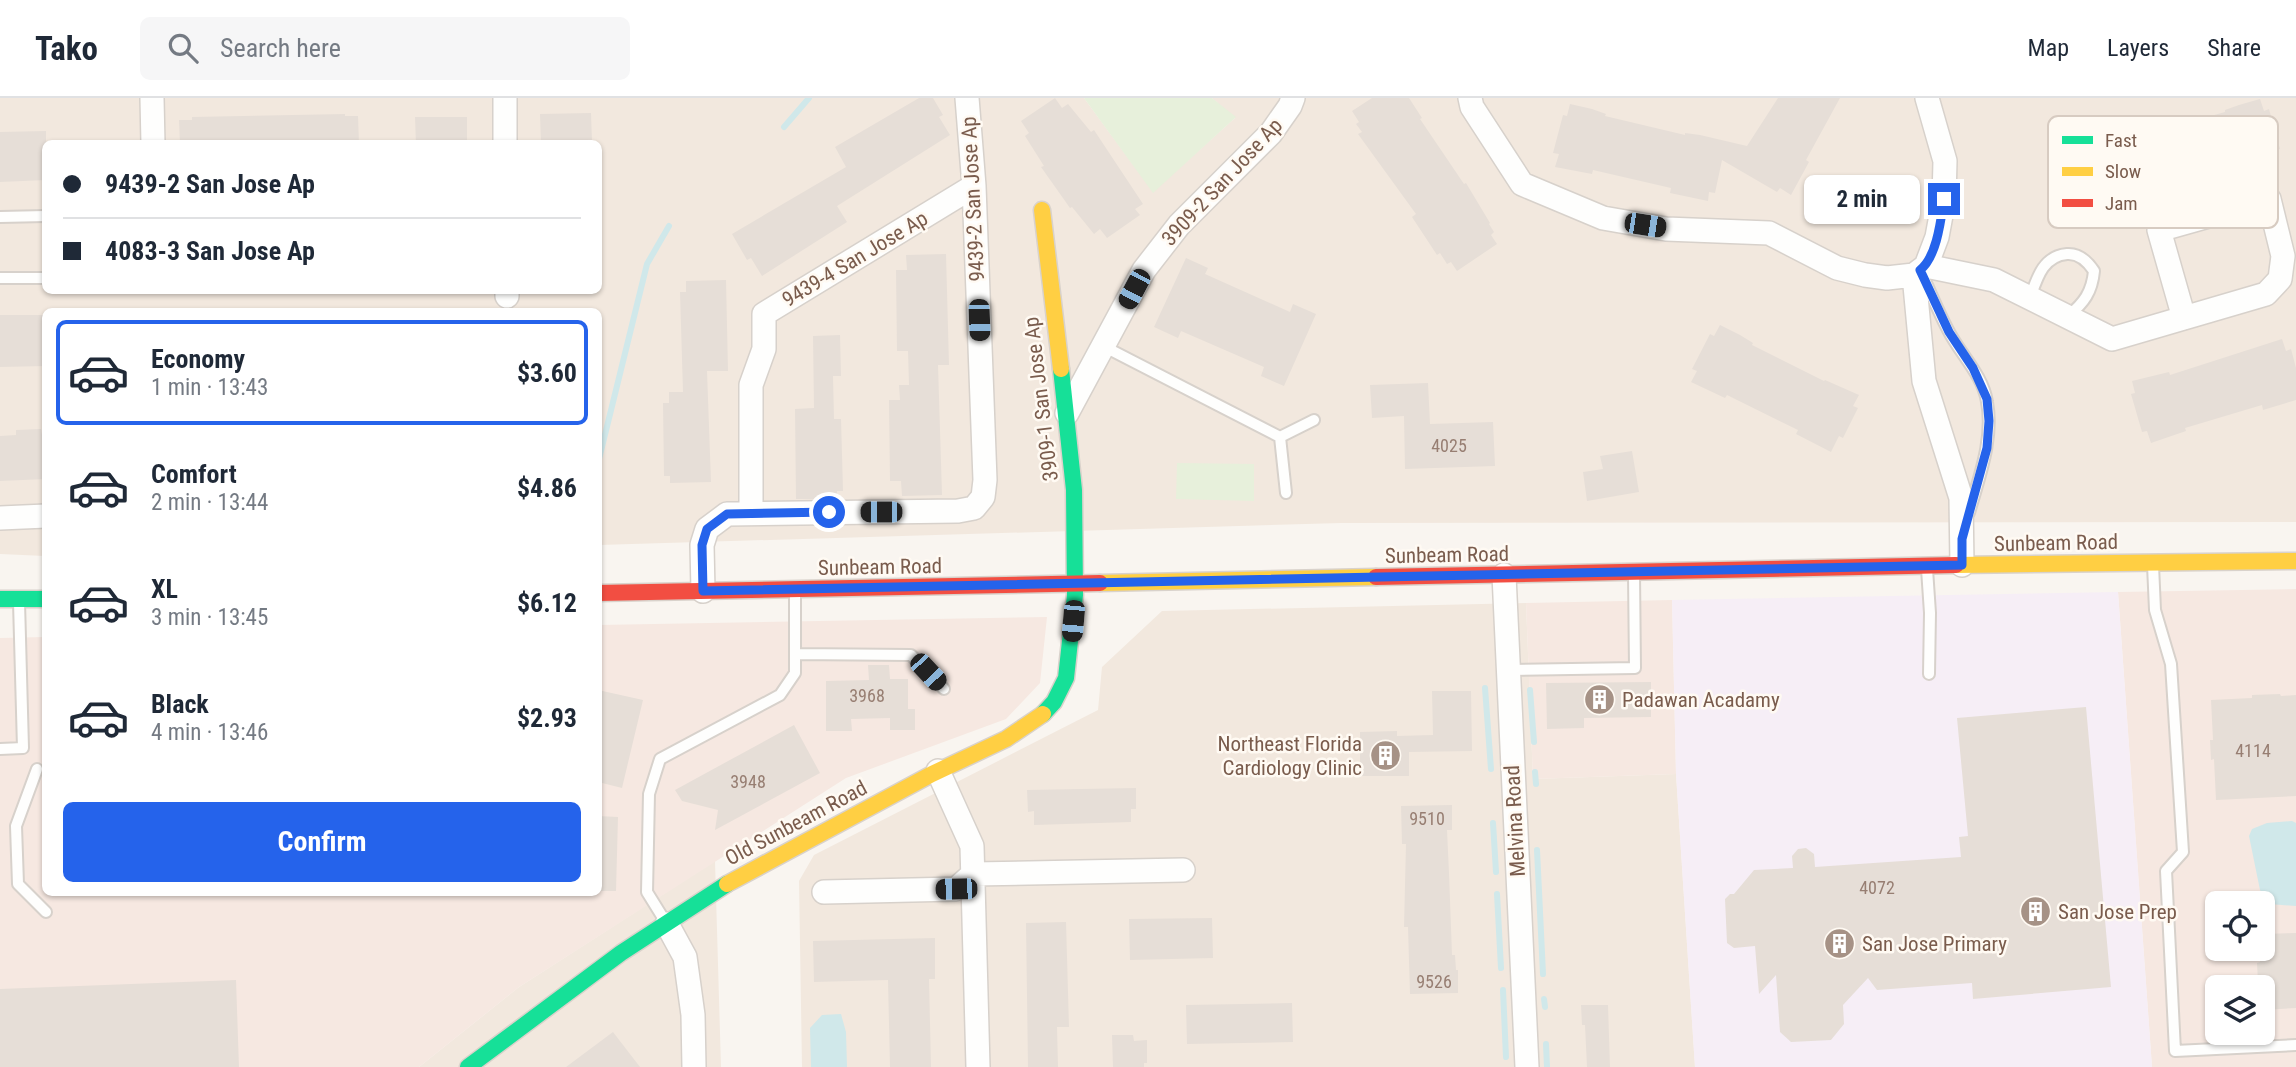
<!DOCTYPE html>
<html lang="en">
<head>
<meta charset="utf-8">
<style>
	body { margin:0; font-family:"Roboto Condensed",sans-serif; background:#f6f6f7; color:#1f2937; height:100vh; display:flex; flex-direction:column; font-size:26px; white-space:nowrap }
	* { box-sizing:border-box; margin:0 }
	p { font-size:23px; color:#747a83 }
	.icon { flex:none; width:38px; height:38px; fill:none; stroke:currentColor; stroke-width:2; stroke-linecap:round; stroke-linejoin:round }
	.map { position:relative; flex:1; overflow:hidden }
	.sheet { position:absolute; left:42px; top:210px; width:560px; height:588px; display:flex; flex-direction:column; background:#fff; border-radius:10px; box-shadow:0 2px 5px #0004 }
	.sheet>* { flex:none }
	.hud { position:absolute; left:42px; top:42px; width:560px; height:154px; border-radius:10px; box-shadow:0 2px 5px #0004; display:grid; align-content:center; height:154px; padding:0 21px; background:#fff }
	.tools { position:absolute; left:2205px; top:793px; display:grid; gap:14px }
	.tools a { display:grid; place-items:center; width:70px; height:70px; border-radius:10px; background:#fff; box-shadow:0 2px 5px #0004; font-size:35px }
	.end { position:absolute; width:32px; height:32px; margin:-16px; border:9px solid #2563eb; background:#fff; box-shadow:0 0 0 4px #fff }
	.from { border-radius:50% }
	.bubble { position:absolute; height:49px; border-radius:10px; background:#fff; box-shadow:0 2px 5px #0004; font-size:23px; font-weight:700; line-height:49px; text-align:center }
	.car { position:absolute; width:21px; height:42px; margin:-21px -10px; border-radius:9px; box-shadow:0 0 5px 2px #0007; background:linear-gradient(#222 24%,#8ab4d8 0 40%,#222 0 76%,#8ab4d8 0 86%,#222 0) }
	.hud b { display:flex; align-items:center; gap:24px; height:66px; font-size:26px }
	.hud b+b { border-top:2px solid #e0e1e3 }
	.hud i { width:18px; height:18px; background:#1f2937 }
	ul { padding:12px 0 0; list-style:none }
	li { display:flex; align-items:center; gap:21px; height:105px; margin:0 14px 10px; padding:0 7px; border:4px solid transparent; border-radius:10px }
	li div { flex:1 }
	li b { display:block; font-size:26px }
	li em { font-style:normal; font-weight:700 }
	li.on { border-color:#2563eb }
	li>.icon { width:63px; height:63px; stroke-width:1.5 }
	.primary-button { display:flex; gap:14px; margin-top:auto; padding:14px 21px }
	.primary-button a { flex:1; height:80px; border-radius:10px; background:#2563eb; color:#fff; font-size:28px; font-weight:700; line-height:80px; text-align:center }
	header { display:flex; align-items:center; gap:42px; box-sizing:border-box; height:98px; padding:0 35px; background:#fff; border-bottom:2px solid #e0e1e3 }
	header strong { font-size:33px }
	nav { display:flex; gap:38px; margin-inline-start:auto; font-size:24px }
	.search { width:490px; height:63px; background:#f6f6f7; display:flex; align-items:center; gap:18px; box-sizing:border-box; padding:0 24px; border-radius:10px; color:#747a83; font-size:26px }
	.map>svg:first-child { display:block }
	.residential { fill:#f2e8de; fill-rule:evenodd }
	.commercial { fill:#f6e8e1; fill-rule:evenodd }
	.education { fill:#f6eef6 }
	.green { fill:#e7f0db }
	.water { fill:#d0e8ea }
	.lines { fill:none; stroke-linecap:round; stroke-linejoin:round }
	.stream { stroke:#d0e8ea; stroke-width:6 }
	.building { fill:#e6ded7 }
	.lane-casing { stroke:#d7d1cb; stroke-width:14 }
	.street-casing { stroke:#d7d1cb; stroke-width:26 }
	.fast-casing { stroke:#d9d2cb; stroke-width:19 }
	.slow-casing { stroke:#d9d2cb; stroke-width:19 }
	.jam-casing { stroke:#d9d2cb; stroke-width:19 }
	.lane { stroke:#fefefd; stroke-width:10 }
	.street { stroke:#fefefd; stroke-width:23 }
	.fast { stroke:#16e098; stroke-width:16 }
	.slow { stroke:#ffcf43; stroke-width:16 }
	.jam { stroke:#f24e42; stroke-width:16 }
	.route { stroke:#2563eb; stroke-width:9 }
	.labels { text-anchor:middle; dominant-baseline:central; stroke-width:5; stroke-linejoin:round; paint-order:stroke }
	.number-label { font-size:18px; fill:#977e72 }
	.street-label { font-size:21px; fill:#7a5c4d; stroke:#fffaf3 }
	.poi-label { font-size:21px; fill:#7a5c4d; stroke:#fffaf3; text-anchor:start }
	.key { fill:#fffaf3; stroke:#d7cbc1; stroke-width:2 }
	.key-label { font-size:19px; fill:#7a5c4d }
</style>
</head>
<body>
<header>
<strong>Tako</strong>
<div class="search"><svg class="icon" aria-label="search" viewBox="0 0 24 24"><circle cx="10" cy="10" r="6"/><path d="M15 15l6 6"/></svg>Search here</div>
<nav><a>Map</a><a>Layers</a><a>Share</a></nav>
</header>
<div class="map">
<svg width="2296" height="969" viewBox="0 0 2296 969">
	<rect width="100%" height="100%" fill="#f9f5f0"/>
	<path class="residential" d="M0 0H1084L1153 94 1235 20 1212 0H2296V424L1341 425 599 447 598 214H46L45 458 0 456ZM46 46H598V192H46Z
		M1526 505 1533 681 1676 676 1695 969H802L799 783 814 757 1098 612 1102 569 1162 513Z
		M715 763 721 969H419L519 889Z"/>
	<path class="commercial" d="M2296 491V969H2152L2118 494ZM2217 805H2263V850H2217ZM2217 889H2263V934H2217Z
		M1672 502 1676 676 1533 681 1526 505Z
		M1047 519 1040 585 1006 621 846 680 519 889 419 969H0V540L45 539 46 794H598L599 527Z"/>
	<path class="education" d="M2118 494 2152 969H1695L1676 676 1672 502Z"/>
	<path class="green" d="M1084 0H1212L1236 19 1153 95Z
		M1177 365 1254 366V403L1176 401Z"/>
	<path class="water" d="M2292 723 2296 725V808L2269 806 2260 792 2249 738 2252 731 2267 725Z
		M841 916 846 934 847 969H811L810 930 822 917Z"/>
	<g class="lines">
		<path class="stream" d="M784 29 809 0
			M598 365 647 166 669 128
			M1485 590 1491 671
			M1530 592 1534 644
			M1535 674 1536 686
			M1493 725 1496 774
			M1537 752 1543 876
			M1497 796 1501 870
			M1503 892 1506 959
			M1544 901 1545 909
			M1546 946 1547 969"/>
	</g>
	<path class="building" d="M919 0H933L943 17 939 19 950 37 837 108 847 124 762 178 751 160 747 162 732 136 846 69 835 49Z
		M1055 0 1062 10 1068 6 1091 34 1094 32 1143 106 1135 111 1140 117 1107 140 1100 131 1094 136 1072 109 1070 110 1041 69 1044 68 1025 38 1029 35 1021 23Z
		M1372 0H1409L1422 20 1420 21 1464 86 1466 85 1490 125 1489 126 1494 134 1491 137 1497 146 1457 173 1451 164 1447 166 1440 155 1437 157 1412 119 1416 116 1358 36 1362 34 1356 26 1359 24 1352 13Z
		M1778 0H1840L1806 62 1809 64 1791 97 1780 90 1777 94 1722 62 1715 95 1709 94 1708 103 1670 95 1671 90 1593 72 1592 76 1555 69 1559 56 1553 55 1563 17 1567 18 1570 6 1592 11 1606 16 1605 18 1685 37V35L1700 37 1747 48Z
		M2260 1 2264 13 2269 11 2280 51 2275 52 2278 61 2241 72 2240 67 2163 90 2164 93 2128 105 2125 93 2120 94 2109 56 2113 55 2110 43 2132 37 2147 34V36L2225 14V12L2239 7Z
		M591 15 592 44 541 46 540 16Z
		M345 16V18H358L359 46H180L179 22H192V19Z
		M415 19H467V46H416Z
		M46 33V82L0 84V34Z
		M946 156 949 267H938L942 397 902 398 901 383H890L889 302H900L899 287H909L908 253H897L896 172H907L906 157Z
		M1186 160 1208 170 1205 176 1290 214 1293 206 1316 216 1284 288 1261 278 1264 269 1181 233 1178 240 1154 229Z
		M726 182 728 273H707L711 384 670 385V378H664L663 305H669V294H683L680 194H686V183Z
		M0 217H46V268L0 269Z
		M1720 227 1740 237 1753 245 1752 247 1824 283 1825 282 1859 297 1853 308 1858 310 1843 340 1839 338 1831 354 1796 336 1798 332 1727 297 1725 300 1691 284 1697 273 1692 271 1710 236 1714 238Z
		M840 237 841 278H833L834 321H841L843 393H837V401H796L795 311 814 310 813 238Z
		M2282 241 2286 253 2291 251 2296 270V302L2263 312 2262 307 2185 330 2186 333 2151 345 2147 333 2142 334 2131 296 2135 295 2132 283 2169 274 2170 277Z
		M1428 285 1430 326 1493 324 1495 368 1405 371 1404 318 1372 320 1370 287Z
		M41 331 42 337H46V381L0 383V338L16 337V332Z
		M1632 353 1639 394 1587 403 1583 374 1603 371 1600 358Z
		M868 567H889L890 581H908V611H915V632H890V620L851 621 852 633H826V583L869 582Z
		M1651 584V619L1584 620V630L1547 631 1546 585Z
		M598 592 643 602 622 690 598 684Z
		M1432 593H1471L1472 653 1409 654V678H1360V634L1397 633V638L1433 637Z
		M2280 596 2281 598 2296 597V698L2216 702 2214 661 2211 662 2210 642H2213L2211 602 2252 600V597Z
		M2086 609 2111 889 1973 901 1972 885 1877 892 1868 880 1843 907 1844 926 1831 942 1791 944 1780 934 1776 877 1759 896 1755 848 1734 850 1727 845 1725 801 1730 796H1734L1754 772 1793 770 1792 758 1798 751 1806 750 1814 756 1815 769 1961 759 1959 739 1968 738 1957 620Z
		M794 627 820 675 715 732 718 712 682 703 675 692Z
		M1136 690V711H1131V724L1034 727V713L1028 714 1027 692Z
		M1452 707V732H1447L1449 775 1452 857H1455L1456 872H1458V895L1410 896 1408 829H1404L1406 746H1402L1401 708Z
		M598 718 618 719 616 793H598Z
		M1212 820 1213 860 1130 862 1129 821Z
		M1066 824 1069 929H1057L1058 969H1028L1026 825Z
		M2296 835V910L2263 912V889L2261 884H2258L2257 865 2260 864V850H2263V836Z
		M935 840V881H929L931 969H890L888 882 814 884 813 843Z
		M236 882 239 969H0V891Z
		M1292 905 1293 944 1187 946 1186 907Z
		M1581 907H1608L1610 969H1587L1585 927H1582Z
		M613 934 640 969H566Z
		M1112 937H1133L1134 943 1147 942V965H1144V969H1113Z"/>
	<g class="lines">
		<defs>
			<path id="lane" d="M0 119 46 118
				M1921 174C1930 193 1938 213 1948 232 1960 256 1983 277 1987 304 1994 341 1979 379 1969 415
				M0 180H46
				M2030 200C2037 180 2043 158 2067 156 2080 155 2088 164 2094 173 2092 194 2084 205 2068 218
				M1103 248 1280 339 1286 395
				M1280 339 1314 322
				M2153 467 2155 512 2171 566 2183 754 2166 773 2175 953 2296 947
				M1927 471 1930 515 1929 576
				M795 556 911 557 944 591
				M1508 572 1635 570 1634 476
				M0 651 23 650 19 504
				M37 671 16 728 18 786 46 814
				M665 823 647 794 649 696 660 661 780 597 795 575V492"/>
			<path id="street" d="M152 0 153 46
				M505 0V46
				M1470 0 1472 9 1522 86 1603 120 1666 131 1769 135 1837 170 1865 177 1887 180 1914 177 1926 168 1937 139 1944 101 1945 63 1927 0
				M1926 168 1994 182 2112 241 2266 196 2280 181 2283 158 2269 101 2159 132 2184 220
				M1914 177 1924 283 1961 400 1962 467
				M507 192V198
				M1067 315 1144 172 1179 127 1271 35 1290 8 1293 0
				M751 415V287L764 251V216L974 88
				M0 420 46 418
				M1504 477 1527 969
				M703 493 702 447 707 431 727 416 958 413 974 410 983 399 985 382 974 88 967 0
				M938 673 972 748 978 969
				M824 794 956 791 973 776 1183 772
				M667 826 685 859 693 917 694 969"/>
			<path id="fast" d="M0 501H46
				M1043 616 1054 604 1066 580 1075 497 1074 392 1061 271
				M468 969 621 855 727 786"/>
			<path id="slow" d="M1042 112 1061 271
				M1956 467 2296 463
				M1100 485 1376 479
				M727 786 932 676 1006 641 1043 616"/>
			<path id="jam" d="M1376 479 1956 467
				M598 495 1100 485"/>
		</defs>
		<use href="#lane" class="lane-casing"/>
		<use href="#street" class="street-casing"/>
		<use href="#fast" class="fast-casing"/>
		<use href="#slow" class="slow-casing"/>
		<use href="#jam" class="jam-casing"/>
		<use href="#lane" class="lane"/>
		<use href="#street" class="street"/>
		<use href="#fast" class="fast"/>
		<use href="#slow" class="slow"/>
		<use href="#jam" class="jam"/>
	</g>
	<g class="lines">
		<path class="route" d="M829 414 727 416 707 431 702 447 703 493 1962 467V441L1987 350 1989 323 1987 301 1973 270 1949 234 1920 172C1937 159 1941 121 1944 101"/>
	</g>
	<defs>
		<symbol id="building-disc" viewBox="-11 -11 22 22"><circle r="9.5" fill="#a69286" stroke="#fffaf3"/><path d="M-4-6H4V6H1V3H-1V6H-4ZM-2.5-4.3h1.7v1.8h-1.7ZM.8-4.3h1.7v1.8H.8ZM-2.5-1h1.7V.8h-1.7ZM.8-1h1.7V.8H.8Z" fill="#fff"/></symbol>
	</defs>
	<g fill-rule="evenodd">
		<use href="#building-disc" x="1582" y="584" width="35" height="35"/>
		<use href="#building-disc" x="1368" y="640" width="35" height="35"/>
		<use href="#building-disc" x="2018" y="796" width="35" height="35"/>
		<use href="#building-disc" x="1822" y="828" width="35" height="35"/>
	</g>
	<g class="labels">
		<g class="number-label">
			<text x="1449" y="347">4025</text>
			<text x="867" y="597">3968</text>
			<text x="2253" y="652">4114</text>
			<text x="748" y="683">3948</text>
			<text x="1427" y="720">9510</text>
			<text x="1877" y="789">4072</text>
			<text x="1434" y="883">9526</text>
		</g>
		<g class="street-label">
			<text transform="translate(1222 84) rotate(-47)">3909-2 San Jose Ap</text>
			<text transform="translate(973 101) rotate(-93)">9439-2 San Jose Ap</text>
			<text transform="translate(855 161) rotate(-31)">9439-4 San Jose Ap</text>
			<text transform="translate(1041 301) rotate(-97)">3909-1 San Jose Ap</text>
			<text transform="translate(2056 445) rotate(-1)">Sunbeam Road</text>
			<text transform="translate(1447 457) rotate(-1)">Sunbeam Road</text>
			<text transform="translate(880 469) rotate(-1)">Sunbeam Road</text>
			<text transform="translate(1515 723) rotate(-93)">Melvina Road</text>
			<text transform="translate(796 725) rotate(-28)">Old Sunbeam Road</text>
		</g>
		<g class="poi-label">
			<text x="1622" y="602">Padawan Acadamy</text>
			<text x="1362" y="646" text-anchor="end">Northeast Florida<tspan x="1362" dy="24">Cardiology Clinic</tspan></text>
			<text x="2058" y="814">San Jose Prep</text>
			<text x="1862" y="846">San Jose Primary</text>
		</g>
	</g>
	<rect x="2048" y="18" width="230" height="112" rx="10" class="key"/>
	<rect x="2062" y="38" width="31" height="8" fill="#16e098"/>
	<rect x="2062" y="69" width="31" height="9" fill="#ffcf43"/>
	<rect x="2062" y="101" width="31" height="8" fill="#f24e42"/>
	<g class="key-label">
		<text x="2105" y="49">Fast</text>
		<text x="2105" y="80">Slow</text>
		<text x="2105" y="112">Jam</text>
	</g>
</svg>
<div class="tools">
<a><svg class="icon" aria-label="locate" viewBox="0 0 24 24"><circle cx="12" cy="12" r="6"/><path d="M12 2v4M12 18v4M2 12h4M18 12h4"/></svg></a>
<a><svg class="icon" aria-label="layers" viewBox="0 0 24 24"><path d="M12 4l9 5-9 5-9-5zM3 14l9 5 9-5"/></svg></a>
</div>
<i class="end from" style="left:829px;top:414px"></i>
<i class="end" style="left:1944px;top:101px"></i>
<div class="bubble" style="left:1804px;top:77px;width:116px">2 min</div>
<i class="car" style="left:1645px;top:127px;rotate:99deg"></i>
<i class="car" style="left:1134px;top:191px;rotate:208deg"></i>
<i class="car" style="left:979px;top:222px;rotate:178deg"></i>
<i class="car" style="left:881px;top:414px;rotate:270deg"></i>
<i class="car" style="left:1073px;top:523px;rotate:185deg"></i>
<i class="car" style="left:928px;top:574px;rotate:137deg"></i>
<i class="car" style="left:956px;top:791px;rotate:269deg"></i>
<div class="hud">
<b><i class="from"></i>9439-2 San Jose Ap</b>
<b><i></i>4083-3 San Jose Ap</b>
</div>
<section class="sheet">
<ul>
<li class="on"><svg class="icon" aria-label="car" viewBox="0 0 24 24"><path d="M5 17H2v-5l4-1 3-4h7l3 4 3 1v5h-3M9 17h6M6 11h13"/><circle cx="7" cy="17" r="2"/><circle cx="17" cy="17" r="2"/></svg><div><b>Economy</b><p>1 min · 13:43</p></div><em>$3.60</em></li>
<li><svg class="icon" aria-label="car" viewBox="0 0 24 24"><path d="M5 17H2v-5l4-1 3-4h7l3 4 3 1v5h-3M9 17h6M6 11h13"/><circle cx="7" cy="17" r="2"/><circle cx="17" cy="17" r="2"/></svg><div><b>Comfort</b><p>2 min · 13:44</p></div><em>$4.86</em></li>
<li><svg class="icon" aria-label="car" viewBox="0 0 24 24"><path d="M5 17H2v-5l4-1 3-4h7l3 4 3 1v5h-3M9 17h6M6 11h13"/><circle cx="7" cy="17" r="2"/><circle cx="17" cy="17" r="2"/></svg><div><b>XL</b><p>3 min · 13:45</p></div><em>$6.12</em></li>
<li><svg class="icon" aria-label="car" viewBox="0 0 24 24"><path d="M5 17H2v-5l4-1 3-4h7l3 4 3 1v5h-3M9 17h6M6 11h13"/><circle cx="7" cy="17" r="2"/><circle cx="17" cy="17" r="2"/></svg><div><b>Black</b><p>4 min · 13:46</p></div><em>$2.93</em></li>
</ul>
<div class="primary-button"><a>Confirm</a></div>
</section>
</div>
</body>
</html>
